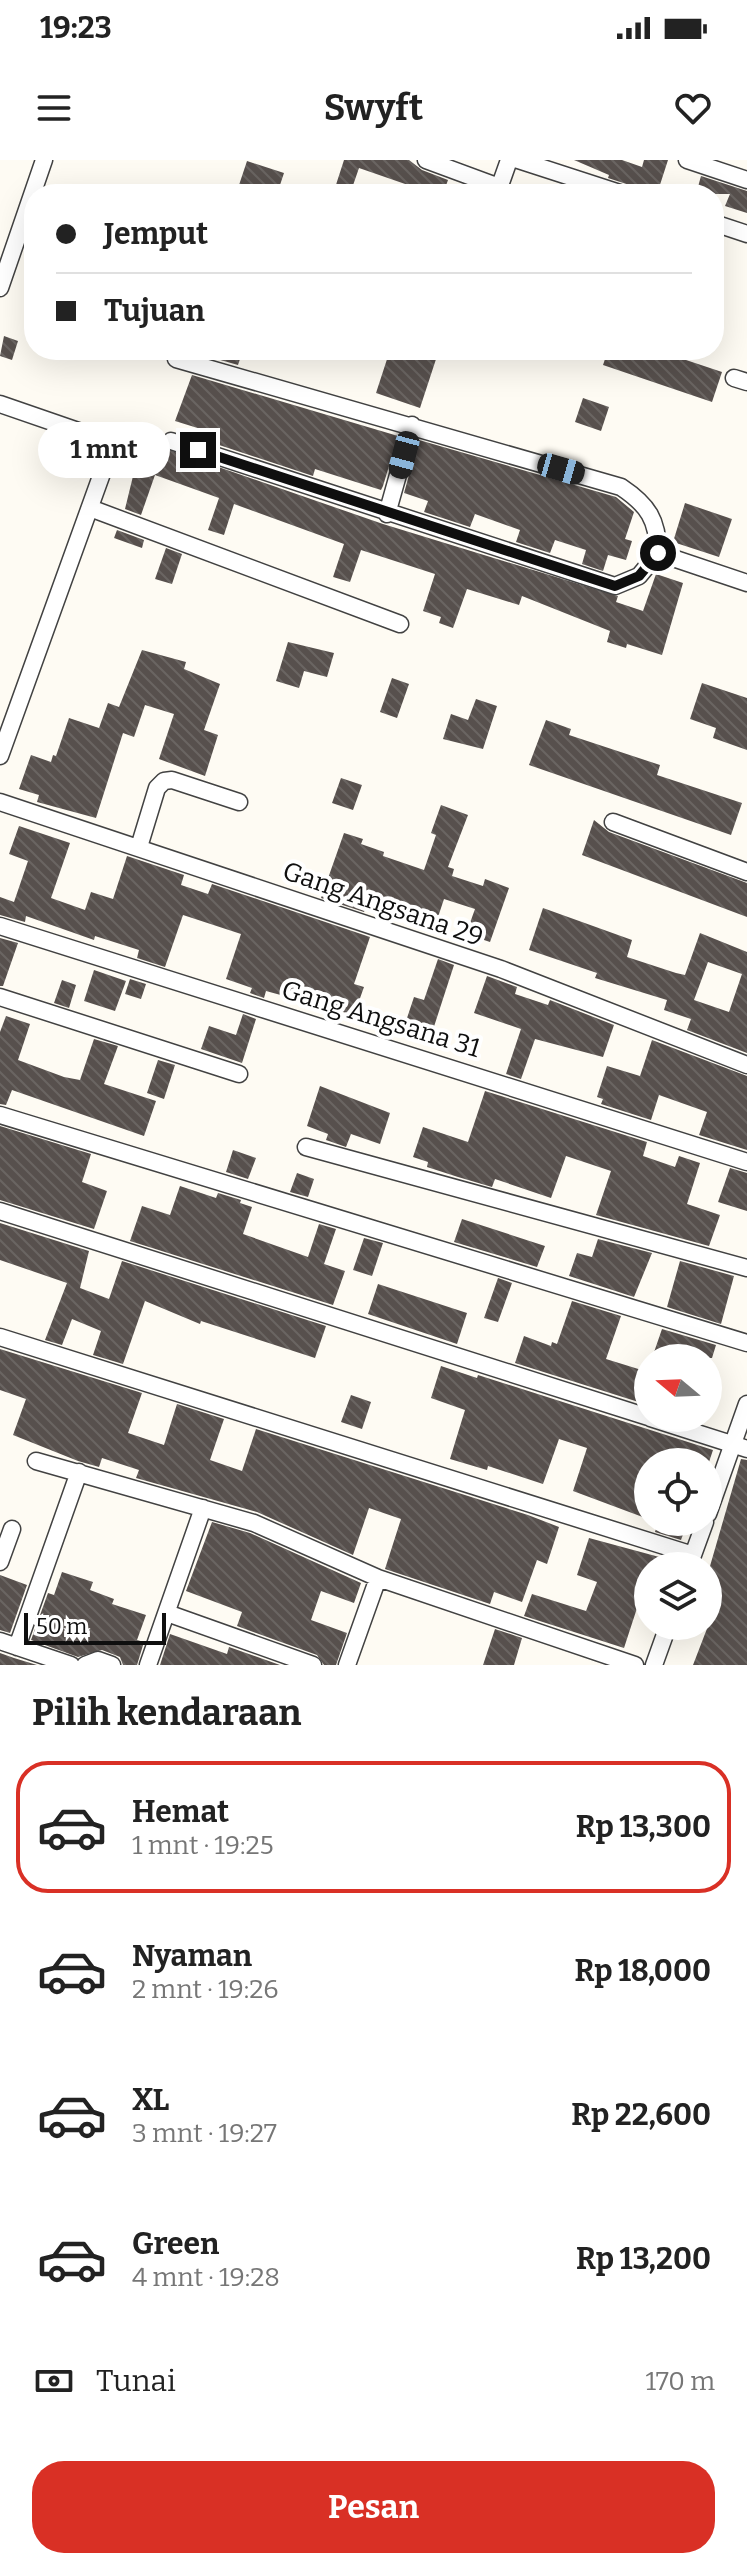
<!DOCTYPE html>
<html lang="id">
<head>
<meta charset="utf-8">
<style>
	body { margin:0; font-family:Bitter,serif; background:#f6f6f6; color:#222; height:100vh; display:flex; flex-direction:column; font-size:30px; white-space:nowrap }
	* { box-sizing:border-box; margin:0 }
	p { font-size:26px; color:#767676 }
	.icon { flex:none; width:44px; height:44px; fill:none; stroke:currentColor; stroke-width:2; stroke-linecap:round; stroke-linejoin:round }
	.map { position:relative; height:1505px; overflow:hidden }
	.side { display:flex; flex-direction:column; background:#fff; flex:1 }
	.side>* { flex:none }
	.hud { position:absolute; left:24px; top:24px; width:700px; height:176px; border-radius:32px; box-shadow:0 8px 32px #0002; display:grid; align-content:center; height:176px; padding:0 32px; background:#fff }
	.needle { width:52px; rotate:289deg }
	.tools { position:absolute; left:634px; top:1184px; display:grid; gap:16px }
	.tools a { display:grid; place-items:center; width:88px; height:88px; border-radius:50%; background:#fff; box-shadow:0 8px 32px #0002; font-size:40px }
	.scale { position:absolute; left:24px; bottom:20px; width:142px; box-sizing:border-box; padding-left:8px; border:4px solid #0f0f0f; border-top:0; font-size:22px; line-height:28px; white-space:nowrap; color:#0f0f0f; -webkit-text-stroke:6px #fff; paint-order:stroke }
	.end { position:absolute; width:36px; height:36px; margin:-18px; border:10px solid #0f0f0f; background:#fff; box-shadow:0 0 0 4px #fff }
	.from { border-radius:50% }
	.bubble { position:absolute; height:56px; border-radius:28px; background:#fff; box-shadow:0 8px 32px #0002; font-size:26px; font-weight:700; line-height:56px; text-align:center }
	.car { position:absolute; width:24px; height:48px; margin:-24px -12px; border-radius:10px; box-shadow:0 0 6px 2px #0007; background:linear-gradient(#222 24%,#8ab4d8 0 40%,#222 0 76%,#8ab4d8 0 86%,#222 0) }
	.hud b { display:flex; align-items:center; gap:28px; height:76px; font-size:30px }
	.hud b+b { border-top:2px solid #e0e0e0 }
	.hud i { width:20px; height:20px; background:#222 }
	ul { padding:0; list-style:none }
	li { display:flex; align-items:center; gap:24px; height:132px; margin:0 16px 12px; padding:0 16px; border:4px solid transparent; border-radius:32px }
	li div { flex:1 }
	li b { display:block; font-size:30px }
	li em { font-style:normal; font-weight:700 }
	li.selected { border-color:#d93025 }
	li>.icon { width:72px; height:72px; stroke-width:1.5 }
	h2 { padding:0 32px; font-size:36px; line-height:96px }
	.pay { display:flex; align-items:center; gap:20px; height:88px; padding:0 32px; font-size:30px }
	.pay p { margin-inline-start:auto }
	.primary-button { display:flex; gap:16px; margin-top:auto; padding:16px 32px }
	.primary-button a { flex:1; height:92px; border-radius:32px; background:#d93025; color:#fff; font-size:32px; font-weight:700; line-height:92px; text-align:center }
	.status { display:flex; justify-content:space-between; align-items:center; height:56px; padding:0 40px; background:#fff; direction:ltr }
	.status svg { height:22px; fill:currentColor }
	header { display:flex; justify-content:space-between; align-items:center; height:104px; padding:0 32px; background:#fff; font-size:36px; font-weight:700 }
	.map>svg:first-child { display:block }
	.building { fill:url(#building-back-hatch); fill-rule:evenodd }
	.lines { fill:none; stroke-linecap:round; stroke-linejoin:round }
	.minor-casing { stroke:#424242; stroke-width:19 }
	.minor { stroke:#fff; stroke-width:16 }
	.route { stroke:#0f0f0f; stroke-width:10 }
	.labels { text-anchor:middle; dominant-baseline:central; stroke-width:8; stroke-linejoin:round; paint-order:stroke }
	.street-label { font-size:26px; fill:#0f0f0f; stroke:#fff }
</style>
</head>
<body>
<div class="status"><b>19:23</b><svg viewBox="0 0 49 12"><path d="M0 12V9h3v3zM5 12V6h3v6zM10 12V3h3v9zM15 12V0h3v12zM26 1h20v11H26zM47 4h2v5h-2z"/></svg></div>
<header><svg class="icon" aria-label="menu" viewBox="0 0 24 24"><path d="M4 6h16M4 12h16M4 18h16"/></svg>Swyft<svg class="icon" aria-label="heart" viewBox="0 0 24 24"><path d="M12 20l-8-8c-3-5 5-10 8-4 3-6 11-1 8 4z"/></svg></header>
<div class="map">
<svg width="747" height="1505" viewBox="0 0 747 1505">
	<defs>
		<pattern id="building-back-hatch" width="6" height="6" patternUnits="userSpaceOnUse" patternTransform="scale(2)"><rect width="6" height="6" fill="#57504d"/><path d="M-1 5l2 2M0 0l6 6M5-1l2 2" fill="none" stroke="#6a6562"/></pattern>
	</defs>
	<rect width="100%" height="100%" fill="#fefbf3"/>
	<path class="building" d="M344 0H409L422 10 448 20 443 34H434L359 8 350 34H333Z
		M574 0H622L642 7 644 0H668L657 34 608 18 609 15Z
		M247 1 284 13 277 34H236Z
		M701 16 747 31V53L725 46 730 34H696Z
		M4 176 18 181 12 200 0 196Z
		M201 190H243L238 205 199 194Z
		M390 190H439L420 248 376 233Z
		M608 190H656L722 212 712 242 603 205Z
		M192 215 398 276 383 326 381 330 315 309 313 316 201 279 204 270 175 261Z
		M583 238 609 247 601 271 575 262Z
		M419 280 616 337 634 352 625 379 632 381 626 400 608 395 603 411 582 404 586 390 555 380 550 393 516 382 520 370 475 354 470 367 424 352 428 341 404 333Z
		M149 283 383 364 618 436 616 442 643 451 656 414 683 423 662 495 627 484 626 488 607 482 610 471 522 436 519 445 467 429 453 468 439 463 441 457 423 451 435 414 361 390 350 422 333 417 344 384 234 344 224 375 208 370 219 338 155 315 141 355 125 349 134 312 138 314Z
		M685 343 732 359 719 397 673 382Z
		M117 370 144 380 142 388 114 378Z
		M166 388 182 394 172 424 155 419Z
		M288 482 334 493 327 517 304 511 299 528 276 521Z
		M142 490 186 502 184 509 220 524 204 570 218 575 205 616 159 599 174 554 145 545 134 577 123 573 96 658 37 642 39 635 19 629 31 595 51 602 53 595 56 596 69 558 99 568 108 543 119 547Z
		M392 518 409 524 397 558 380 552Z
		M702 523 747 538V590L713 578 716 568 690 559Z
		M476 539 497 546 483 589 443 579 451 554 468 560Z
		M546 560 571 569 569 575 660 605 657 615 742 643 731 675 529 605Z
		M341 618 362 625 353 650 332 643Z
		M441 645 468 655 448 707 454 709 452 716 483 726 485 719 509 728 490 782 466 774 475 749 444 739 437 760 371 733 364 752 321 738 344 673 363 679 361 684 384 692 383 696 424 710 436 675 431 673Z
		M594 660 609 672 747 723V757L582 695Z
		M19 666 70 683 51 738 85 750 91 732 113 739 127 696 184 715 181 725 208 734 212 724 370 777 354 824 364 827 354 855 266 831 264 838 250 833 252 828 226 819 241 774 183 755 165 807 137 798 139 790 95 776 94 780 26 756 25 762 0 755V737L14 742 28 701 9 694Z
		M543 748 632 780 627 797 676 813 685 815 700 773 747 792V893L687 870 691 859 664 850 667 840 595 818 597 813 529 790ZM708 802 742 814 729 852 694 840Z
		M0 778 18 783 3 826H0Z
		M438 799 454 805 428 885 401 876 414 837 424 840Z
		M94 810 126 821 115 851 84 841Z
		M487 816 517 827 515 834 548 845 550 840 614 865 603 897 535 879 521 919 506 914 521 869 474 853Z
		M130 819 146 824 141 839 125 834Z
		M62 820 76 825 69 848 54 843Z
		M243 854 256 859 242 903 201 889 209 866 236 875Z
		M6 856 30 864 18 900 64 917 80 920 94 879 118 886 104 924 156 941 144 976 12 930 6 945 0 944V872Z
		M652 880 747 916V990L699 975 707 952 659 935 651 960 601 944 603 939 597 937 607 906 640 916Z
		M158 900 175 905 164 939 147 933Z
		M320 926 390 953 380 984 351 974 346 987 326 980 328 974 307 966Z
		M485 931 647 982 643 996 675 1007 679 996 700 1003 687 1044 720 1055 709 1086 596 1055 611 1011 566 996 551 1038 495 1019 492 1027 458 1017 427 1007 428 1002 413 997 423 967 468 982Z
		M0 966 91 994 82 1022 107 1031 94 1069 0 1040Z
		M233 990 256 998 248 1019 226 1012Z
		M730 1008 747 1013V1051L718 1042Z
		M297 1013 314 1019 308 1037 290 1032Z
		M180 1026 216 1038 218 1033 241 1040 240 1043 252 1047 243 1074 308 1097 319 1064 336 1069 324 1104 345 1111 333 1145 130 1081 142 1046 170 1055Z
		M462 1059 545 1086 537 1107 454 1082Z
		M0 1063 89 1091 80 1128 109 1139 122 1101 326 1166 315 1198 201 1161 200 1164 145 1141 123 1204 93 1195 101 1171 72 1159 62 1185 45 1180 67 1123 0 1100Z
		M364 1078 383 1083 372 1116 353 1110Z
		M598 1079 652 1093 634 1137 569 1116 577 1093 592 1097Z
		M680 1101 734 1116 721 1164 667 1147Z
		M498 1118 512 1123 498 1162 484 1158Z
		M378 1124 467 1153 457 1184 368 1154Z
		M572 1141 621 1156 606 1199 648 1212V1245L515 1203 524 1176 551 1186 552 1182 557 1184Z
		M662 1169 716 1185 712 1198H652Z
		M0 1189 142 1233 128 1273 164 1285 177 1244 224 1259 210 1300 242 1311 256 1269 528 1355 559 1367 547 1404 537 1400 522 1442 494 1432 490 1444 385 1409 401 1359 369 1348 353 1395 257 1352 136 1318 139 1310 102 1298 99 1307 78 1301 13 1275 26 1239 0 1230Z
		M441 1206 477 1218 478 1215 713 1290 709 1302H648V1359L573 1331 587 1288 559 1279 543 1324 488 1306 487 1310 450 1299 465 1250 431 1238Z
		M351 1235 371 1242 362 1269 341 1262Z
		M741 1299 747 1300V1505H693L708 1466V1413Z
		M212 1362 250 1373 361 1423 354 1443 321 1431 311 1460 347 1473 336 1505H324L317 1495 237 1466 242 1452 186 1431Z
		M658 1362 685 1369 681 1380 655 1372Z
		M589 1378 674 1401 672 1406H648V1442L640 1439 624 1488 524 1456 532 1434 586 1451 597 1422 577 1415Z
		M62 1412 93 1422 90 1430 114 1439 112 1444 146 1455 137 1480 144 1482 137 1505H123L120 1497 102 1490 78 1497 31 1480 48 1433 54 1435Z
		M0 1415 27 1425 10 1473 0 1470Z
		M495 1469 522 1478 514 1505H483Z
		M170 1474 227 1494 229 1487 280 1505H160Z
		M0 1493 14 1498 37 1505H0Z"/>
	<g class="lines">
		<defs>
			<path id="minor" d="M426 0 499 27
				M518 0 623 34
				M687 0 747 20
				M497 34 509 0
				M714 63 747 74
				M0 128 44 0
				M176 199 621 327C648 345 658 360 658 393
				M734 218 747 222
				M0 244 113 283 0 596
				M171 281 615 426 639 416 658 393 747 423
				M90 348 400 464
				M387 354 412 265
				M0 642 501 809 747 905
				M613 662 747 712
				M139 687 157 628 164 621 172 620 239 642
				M0 766 747 1002
				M0 837 239 914
				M0 955 747 1183
				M306 987 747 1108
				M0 1051 648 1257
				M0 1177 693 1395
				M650 1258 747 1289
				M36 1301 254 1363 378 1418 635 1505
				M708 1354 747 1244
				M0 1402 12 1369
				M689 1406 705 1362
				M167 1453 313 1505
				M0 1481 71 1505
				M17 1487 79 1312
				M85 1505 98 1500 112 1505
				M148 1505 203 1348
				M347 1505 378 1418
				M654 1505 668 1466"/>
		</defs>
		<use href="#minor" class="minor-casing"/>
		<use href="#minor" class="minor"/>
	</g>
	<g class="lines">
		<path class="route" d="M198 290 615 426 639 416 658 393"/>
	</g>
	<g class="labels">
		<g class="street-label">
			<text transform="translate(383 744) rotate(19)">Gang Angsana 29</text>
			<text transform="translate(381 859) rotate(17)">Gang Angsana 31</text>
		</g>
	</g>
</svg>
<div class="tools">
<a><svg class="needle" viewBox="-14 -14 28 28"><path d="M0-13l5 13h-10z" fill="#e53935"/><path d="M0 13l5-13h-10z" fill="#767676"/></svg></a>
<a><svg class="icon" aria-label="locate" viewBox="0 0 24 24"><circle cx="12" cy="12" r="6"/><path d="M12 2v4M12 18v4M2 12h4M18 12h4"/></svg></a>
<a><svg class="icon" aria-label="layers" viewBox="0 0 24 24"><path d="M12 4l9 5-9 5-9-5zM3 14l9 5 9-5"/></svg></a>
</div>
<div class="scale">50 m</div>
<i class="end from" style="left:658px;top:393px"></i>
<i class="end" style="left:198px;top:290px"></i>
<div class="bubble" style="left:38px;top:262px;width:132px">1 mnt</div>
<i class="car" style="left:404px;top:295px;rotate:195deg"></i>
<i class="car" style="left:561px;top:309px;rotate:106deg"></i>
<div class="hud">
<b><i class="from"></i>Jemput</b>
<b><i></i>Tujuan</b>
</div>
</div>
<section class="side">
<h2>Pilih kendaraan</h2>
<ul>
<li class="selected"><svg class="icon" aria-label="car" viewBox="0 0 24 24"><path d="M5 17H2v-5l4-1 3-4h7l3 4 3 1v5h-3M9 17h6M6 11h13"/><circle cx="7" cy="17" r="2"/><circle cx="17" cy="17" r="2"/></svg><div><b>Hemat</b><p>1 mnt · 19:25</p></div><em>Rp 13,300</em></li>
<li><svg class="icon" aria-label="car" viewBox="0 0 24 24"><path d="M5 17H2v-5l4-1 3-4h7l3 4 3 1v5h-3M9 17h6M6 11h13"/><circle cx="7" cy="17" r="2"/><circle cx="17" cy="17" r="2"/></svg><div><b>Nyaman</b><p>2 mnt · 19:26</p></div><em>Rp 18,000</em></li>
<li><svg class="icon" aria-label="car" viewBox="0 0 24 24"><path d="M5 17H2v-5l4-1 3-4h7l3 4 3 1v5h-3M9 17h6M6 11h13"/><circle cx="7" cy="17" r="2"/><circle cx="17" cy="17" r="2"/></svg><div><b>XL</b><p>3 mnt · 19:27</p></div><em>Rp 22,600</em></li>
<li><svg class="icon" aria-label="car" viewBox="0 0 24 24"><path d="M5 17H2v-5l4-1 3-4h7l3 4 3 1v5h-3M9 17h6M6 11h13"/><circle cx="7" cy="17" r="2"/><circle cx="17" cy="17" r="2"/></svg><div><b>Green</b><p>4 mnt · 19:28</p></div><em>Rp 13,200</em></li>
</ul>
<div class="pay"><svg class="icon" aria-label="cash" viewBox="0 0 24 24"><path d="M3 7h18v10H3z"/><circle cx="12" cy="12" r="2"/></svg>Tunai<p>170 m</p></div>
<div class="primary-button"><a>Pesan</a></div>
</section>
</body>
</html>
